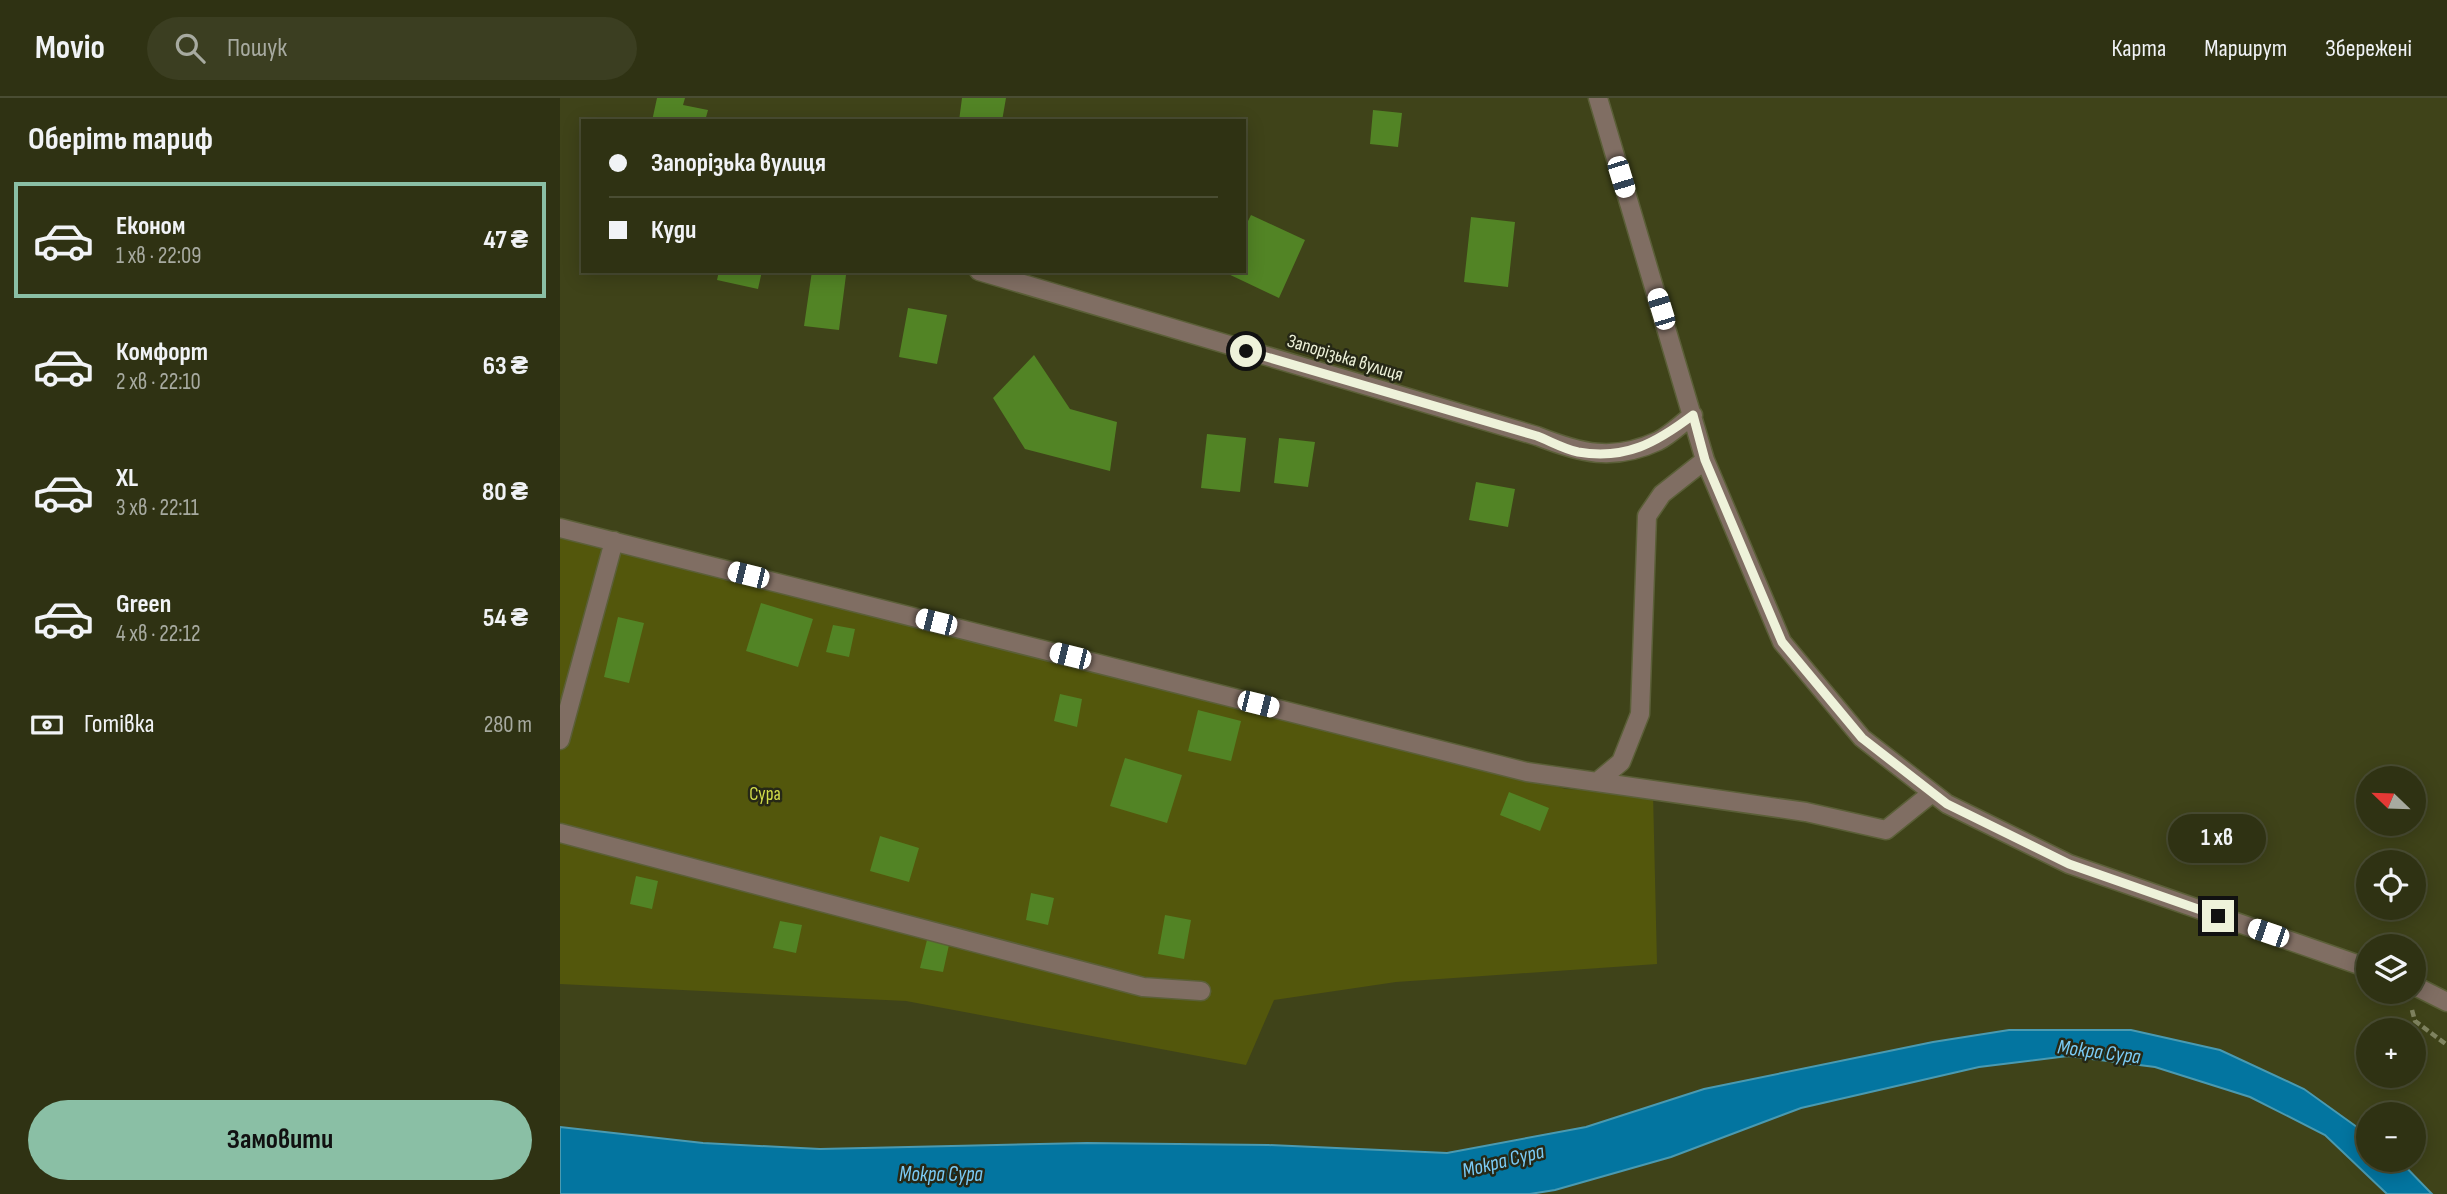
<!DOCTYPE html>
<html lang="uk">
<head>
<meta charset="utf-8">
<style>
	body { margin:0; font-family:"Sofia Sans Condensed",sans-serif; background:#3b3e21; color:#f1f3f6; height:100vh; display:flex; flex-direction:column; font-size:26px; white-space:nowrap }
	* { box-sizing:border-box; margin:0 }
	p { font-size:23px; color:#a7aaa0 }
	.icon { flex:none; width:38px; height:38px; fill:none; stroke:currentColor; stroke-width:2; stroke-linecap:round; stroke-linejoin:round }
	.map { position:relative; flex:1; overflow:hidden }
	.sheet { display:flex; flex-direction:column; background:#2f3213; width:560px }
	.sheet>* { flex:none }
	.top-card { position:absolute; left:21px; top:21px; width:665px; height:154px; border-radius:0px; box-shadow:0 4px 18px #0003,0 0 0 2px #4a4d33; display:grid; align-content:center; height:154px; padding:0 28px; background:#2f3213 }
	.needle { width:46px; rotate:293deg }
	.fabs { position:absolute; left:1796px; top:668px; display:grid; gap:14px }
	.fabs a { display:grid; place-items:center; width:70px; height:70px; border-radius:50%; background:#2f3213; box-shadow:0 4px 18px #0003,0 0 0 2px #4a4d33; font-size:35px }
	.end { position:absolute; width:32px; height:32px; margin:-16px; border:9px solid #eef2da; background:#111; box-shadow:0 0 0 4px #111 }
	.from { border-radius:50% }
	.bubble { position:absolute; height:49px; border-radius:24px; background:#2f3213; box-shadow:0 4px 18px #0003,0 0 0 2px #4a4d33; font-size:23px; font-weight:700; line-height:49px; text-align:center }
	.car { position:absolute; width:21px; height:42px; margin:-21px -10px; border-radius:9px; box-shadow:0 0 5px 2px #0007; background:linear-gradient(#fff 24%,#345 0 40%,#fff 0 76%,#345 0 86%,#fff 0) }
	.top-card b { display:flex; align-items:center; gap:24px; height:66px; font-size:26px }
	.top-card b+b { border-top:2px solid #4a4d33 }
	.top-card i { width:18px; height:18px; background:#f1f3f6 }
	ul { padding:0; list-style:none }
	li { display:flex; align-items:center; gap:21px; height:116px; margin:0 14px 10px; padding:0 14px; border:4px solid transparent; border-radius:0px }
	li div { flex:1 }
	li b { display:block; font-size:26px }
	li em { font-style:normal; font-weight:700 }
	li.on { border-color:#8abfa5 }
	li>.icon { width:63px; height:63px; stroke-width:1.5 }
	h2 { padding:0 28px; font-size:32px; line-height:84px }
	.pay { display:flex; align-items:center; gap:18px; height:77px; padding:0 28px; font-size:26px }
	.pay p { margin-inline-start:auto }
	.cta { display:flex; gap:14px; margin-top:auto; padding:14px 28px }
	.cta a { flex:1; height:80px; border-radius:42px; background:#8abfa5; color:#111; font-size:28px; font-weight:700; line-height:80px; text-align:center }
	header { display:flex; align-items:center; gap:42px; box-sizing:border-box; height:98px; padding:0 35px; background:#2f3213; border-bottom:2px solid #4a4d33 }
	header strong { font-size:33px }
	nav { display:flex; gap:38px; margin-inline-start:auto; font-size:24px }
	.search { width:490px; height:63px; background:#3b3e21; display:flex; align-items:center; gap:18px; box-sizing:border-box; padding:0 24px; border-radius:38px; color:#a7aaa0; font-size:26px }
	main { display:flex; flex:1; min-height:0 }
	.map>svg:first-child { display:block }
	.green { fill:#53570c }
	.water { fill:#0375a0; stroke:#4a9ab1; stroke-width:2 }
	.building { fill:#528425 }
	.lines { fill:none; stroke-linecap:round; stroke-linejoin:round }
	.minor-casing { stroke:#5b5f38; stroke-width:21 }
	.path { stroke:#808460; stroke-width:4.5; stroke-dasharray:7 3.5; stroke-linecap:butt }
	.minor { stroke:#806e63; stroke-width:18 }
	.route { stroke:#eef2da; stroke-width:9 }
	.labels { text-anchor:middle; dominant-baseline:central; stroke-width:5; stroke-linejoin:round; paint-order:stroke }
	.street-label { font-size:19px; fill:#eef2da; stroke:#262816 }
	.park-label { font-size:19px; fill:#d3de4a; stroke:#262816 }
	.water-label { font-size:21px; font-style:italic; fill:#7bcbf6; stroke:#262816 }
</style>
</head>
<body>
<header>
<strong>Movio</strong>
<div class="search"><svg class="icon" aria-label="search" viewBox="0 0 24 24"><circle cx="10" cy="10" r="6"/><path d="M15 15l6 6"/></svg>Пошук</div>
<nav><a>Карта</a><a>Маршрут</a><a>Збережені</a></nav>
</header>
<main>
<section class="sheet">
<h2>Оберіть тариф</h2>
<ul>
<li class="on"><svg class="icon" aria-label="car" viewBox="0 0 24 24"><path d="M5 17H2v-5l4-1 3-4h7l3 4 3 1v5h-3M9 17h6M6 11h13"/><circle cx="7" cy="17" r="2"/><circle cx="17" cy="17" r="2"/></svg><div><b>Економ</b><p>1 хв · 22:09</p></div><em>47 ₴</em></li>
<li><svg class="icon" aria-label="car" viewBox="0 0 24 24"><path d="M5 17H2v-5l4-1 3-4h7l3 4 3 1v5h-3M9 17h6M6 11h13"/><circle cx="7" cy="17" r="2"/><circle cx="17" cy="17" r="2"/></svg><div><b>Комфорт</b><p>2 хв · 22:10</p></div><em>63 ₴</em></li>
<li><svg class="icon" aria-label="car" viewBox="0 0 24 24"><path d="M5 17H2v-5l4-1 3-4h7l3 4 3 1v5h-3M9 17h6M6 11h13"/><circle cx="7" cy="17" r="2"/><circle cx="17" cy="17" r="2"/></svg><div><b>XL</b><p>3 хв · 22:11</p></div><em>80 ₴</em></li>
<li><svg class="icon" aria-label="car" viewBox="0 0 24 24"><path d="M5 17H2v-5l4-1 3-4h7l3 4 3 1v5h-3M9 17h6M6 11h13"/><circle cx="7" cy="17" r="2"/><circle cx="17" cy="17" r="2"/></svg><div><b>Green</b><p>4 хв · 22:12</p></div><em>54 ₴</em></li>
</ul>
<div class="pay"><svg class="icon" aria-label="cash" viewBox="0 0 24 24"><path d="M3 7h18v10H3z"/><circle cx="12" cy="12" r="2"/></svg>Готівка<p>280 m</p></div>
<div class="cta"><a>Замовити</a></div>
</section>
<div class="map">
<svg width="1887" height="1096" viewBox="0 0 1887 1096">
	<rect width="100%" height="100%" fill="#3f4319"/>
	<path class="green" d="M0 439 362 528 1006 691 1093 695 1097 866 836 884 714 902 686 967 346 903 0 886Z"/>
	<path class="water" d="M1449 932H1571L1660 952 1744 991 1808 1037V1062H1839L1872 1096H1827L1765 1037 1690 999 1595 969 1508 958 1419 969 1241 1010 1111 1059 995 1092 970 1096H0V1029L143 1045 260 1051 527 1045 708 1047 887 1055 1026 1029 1144 991 1373 944Z"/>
	<path class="building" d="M97 0H125L123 7 148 12 145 23H92Z
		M402 0H446L442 23H399Z
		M813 12 842 15 838 49 810 46Z
		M691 117 745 142 719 200 662 173H684V131Z
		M911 119 955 124 948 189 904 184Z
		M159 173H202L198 191 157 182Z
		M252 173 286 177 279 232 244 228Z
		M348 210 387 217 377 266 339 259Z
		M474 257 510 311 557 324 550 373 465 351 433 300Z
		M647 336 686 340 680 394 641 390Z
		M719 340 755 344 748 389 714 385Z
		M916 384 955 391 948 429 909 422Z
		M201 505 253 521 238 569 186 553Z
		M58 519 84 525 69 585 44 579Z
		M273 527 295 531 289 559 266 554Z
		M500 596 522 601 517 629 494 623Z
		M638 612 681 623 671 663 628 653Z
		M565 660 622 677 607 725 550 708Z
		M949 694 989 710 980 733 940 717Z
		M320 738 359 750 349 784 310 773Z
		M76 778 98 783 92 811 70 806Z
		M471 795 494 800 488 827 466 822Z
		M605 817 631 822 624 861 598 856Z
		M220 823 242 827 236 855 213 850Z
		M367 842 389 847 383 874 360 870Z"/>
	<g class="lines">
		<defs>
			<path id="minor" d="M1038 0 1145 362 1222 544 1302 640 1387 706 1509 766 1808 870
				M419 173 977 338C1020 355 1053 364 1098 343 1110 337 1122 325 1133 317
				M0 430 967 674 1037 684 1061 664 1080 616 1087 418 1102 396 1145 362
				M0 642 54 443
				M1037 684 1246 714 1326 732 1372 695
				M0 735 583 889 641 893
				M1853 887 1887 904"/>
		</defs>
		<use href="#minor" class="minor-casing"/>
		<path class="path" d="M1852 912 1855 923 1887 947"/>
		<use href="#minor" class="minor"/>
	</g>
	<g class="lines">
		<path class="route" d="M686 253 977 338C990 343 1004 351 1018 354 1066 362 1096 345 1133 317L1145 362 1222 544 1302 640 1387 706 1509 766 1658 818"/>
	</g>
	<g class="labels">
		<g class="street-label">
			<text transform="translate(785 260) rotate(17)">Запорізька вулиця</text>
		</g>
		<g class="park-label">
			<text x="205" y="696">Сура</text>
		</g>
		<g class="water-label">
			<text transform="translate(1539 954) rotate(7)">Мокра Сура</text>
			<text transform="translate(943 1063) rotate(-14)">Мокра Сура</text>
			<text x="381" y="1076">Мокра Сура</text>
		</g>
	</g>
</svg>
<div class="fabs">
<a><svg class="needle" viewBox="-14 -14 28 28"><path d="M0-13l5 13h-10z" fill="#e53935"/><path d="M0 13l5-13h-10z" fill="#a7aaa0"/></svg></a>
<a><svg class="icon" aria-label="locate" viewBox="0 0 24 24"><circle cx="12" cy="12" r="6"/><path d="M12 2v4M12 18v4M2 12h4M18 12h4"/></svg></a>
<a><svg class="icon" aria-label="layers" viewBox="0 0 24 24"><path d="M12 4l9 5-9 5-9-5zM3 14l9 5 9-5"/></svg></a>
<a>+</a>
<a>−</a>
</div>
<i class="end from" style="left:686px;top:253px"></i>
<i class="end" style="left:1658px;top:818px"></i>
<div class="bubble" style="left:1608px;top:716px;width:98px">1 хв</div>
<i class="car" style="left:1061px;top:79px;rotate:163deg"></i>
<i class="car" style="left:1101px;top:211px;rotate:343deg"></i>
<i class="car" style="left:188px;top:477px;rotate:284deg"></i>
<i class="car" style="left:376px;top:524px;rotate:284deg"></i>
<i class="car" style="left:510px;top:558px;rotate:284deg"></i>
<i class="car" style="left:698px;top:606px;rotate:104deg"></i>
<i class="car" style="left:1708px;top:835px;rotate:289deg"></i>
<div class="top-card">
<b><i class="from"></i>Запорізька вулиця</b>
<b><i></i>Куди</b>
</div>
</div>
</main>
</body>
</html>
